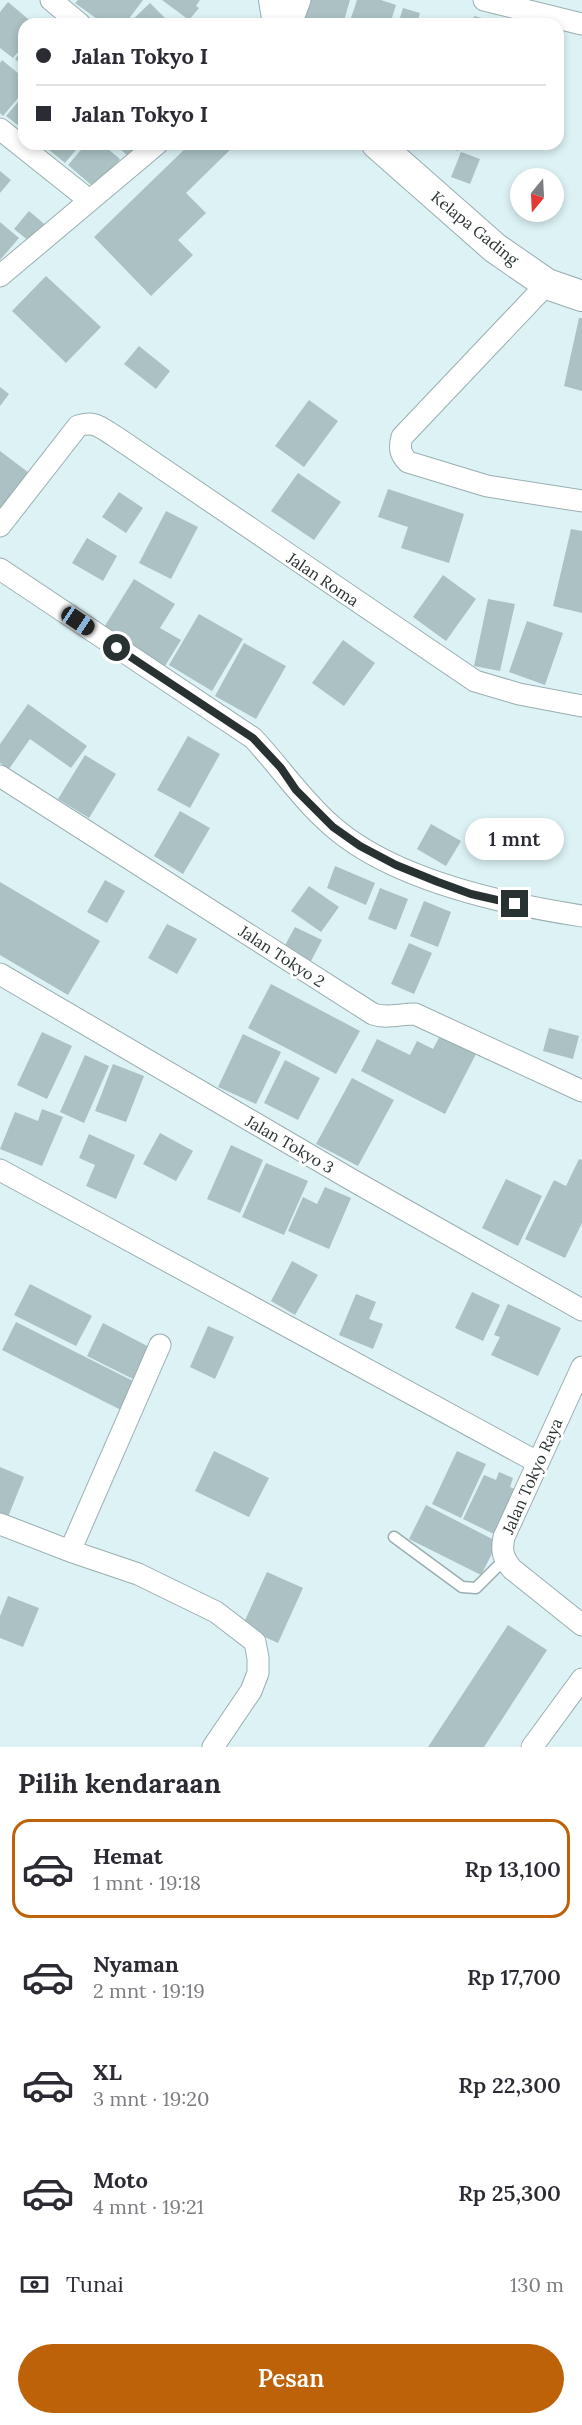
<!DOCTYPE html>
<html lang="id">
<head>
<meta charset="utf-8">
<style>
	body { margin:0; font-family:Lora,serif; background:#f2f2f3; color:#2b2b33; height:100vh; display:flex; flex-direction:column; font-size:22px; white-space:nowrap }
	* { box-sizing:border-box; margin:0 }
	p { font-size:20px; color:#7c7c81 }
	.icon { flex:none; width:33px; height:33px; fill:none; stroke:currentColor; stroke-width:2; stroke-linecap:round; stroke-linejoin:round }
	.map { position:relative; height:1747px; overflow:hidden }
	.panel { display:flex; flex-direction:column; background:#fff; flex:1 }
	.panel>* { flex:none }
	.hud { position:absolute; left:18px; top:18px; width:546px; height:132px; border-radius:18px; box-shadow:0 3px 9px #0003; display:grid; align-content:center; height:132px; padding:0 18px; background:#fff }
	.needle { width:39px; rotate:198deg }
	.fabs { position:absolute; left:510px; top:168px; display:grid; gap:12px }
	.fabs a { display:grid; place-items:center; width:54px; height:54px; border-radius:50%; background:#fff; box-shadow:0 3px 9px #0003; font-size:30px }
	.end { position:absolute; width:27px; height:27px; margin:-14px; border:8px solid #293233; background:#fff; box-shadow:0 0 0 3px #fff }
	.from { border-radius:50% }
	.bubble { position:absolute; height:42px; border-radius:21px; background:#fff; box-shadow:0 3px 9px #0003; font-size:20px; font-weight:600; line-height:42px; text-align:center }
	.car { position:absolute; width:18px; height:36px; margin:-18px -9px; border-radius:8px; box-shadow:0 0 4px 2px #0007; background:linear-gradient(#222 24%,#8ab4d8 0 40%,#222 0 76%,#8ab4d8 0 86%,#222 0) }
	.hud b { display:flex; align-items:center; gap:21px; height:57px; font-size:22px }
	.hud b+b { border-top:2px solid #e1e1e2 }
	.hud i { width:15px; height:15px; background:#2b2b33 }
	ul { padding:0; list-style:none }
	li { display:flex; align-items:center; gap:18px; height:99px; margin:0 12px 9px; padding:0 6px; border:3px solid transparent; border-radius:18px }
	li div { flex:1 }
	li b { display:block; font-size:22px }
	li em { font-style:normal; font-weight:600 }
	li.selected { border-color:#bd6208 }
	li>.icon { width:54px; height:54px; stroke-width:1.5 }
	h2 { padding:0 18px; font-size:27px; line-height:72px }
	.pay { display:flex; align-items:center; gap:15px; height:66px; padding:0 18px; font-size:22px }
	.pay p { margin-inline-start:auto }
	.primary-button { display:flex; gap:12px; margin-top:auto; padding:12px 18px }
	.primary-button a { flex:1; height:69px; border-radius:36px; background:#bd6208; color:#fff; font-size:24px; font-weight:600; line-height:69px; text-align:center }
	.map>svg:first-child { display:block }
	.building { fill:#abc1c3 }
	.lines { fill:none; stroke-linecap:round; stroke-linejoin:round }
	.lane-casing { stroke:#99aeb1; stroke-width:13 }
	.street-casing { stroke:#99aeb1; stroke-width:23 }
	.secondary-casing { stroke:#99aeb1; stroke-width:32 }
	.lane { stroke:#fff; stroke-width:10 }
	.street { stroke:#fff; stroke-width:21 }
	.secondary { stroke:#fff; stroke-width:30 }
	.route { stroke:#293233; stroke-width:8 }
	.labels { text-anchor:middle; dominant-baseline:central; stroke-width:6; stroke-linejoin:round; paint-order:stroke }
	.street-label { font-size:16px; fill:#293233; stroke:#fff }
</style>
</head>
<body>
<div class="map">
<svg width="582" height="1747" viewBox="0 0 582 1747">
	<rect width="100%" height="100%" fill="#dcf2f5"/>
	<path class="building" d="M78 0H143L125 24H104L75 3Z
		M162 0H200L196 6 199 8 189 20Z
		M310 0H350L343 24H303Z
		M357 0H381L396 5 390 24H349Z
		M8 2 34 24H24V45L13 58 0 48V12Z
		M150 3 171 24H128Z
		M403 8 420 13 417 24H398Z
		M474 16 501 23V24H472Z
		M24 48V67L15 59Z
		M2 60 24 78V91L3 116 0 113V63Z
		M24 95V130L6 116Z
		M42 144H81L65 163Z
		M86 144H102L120 159 96 189 68 165Z
		M114 144H148L134 161Z
		M190 144H236L186 193 206 213 178 240 193 255 151 296 94 237Z
		M436 144H460L458 151Z
		M461 152 480 159 470 184 451 177Z
		M0 171 11 180 0 193Z
		M29 211 49 228 34 245 14 229Z
		M0 222 19 238 0 260Z
		M46 276 101 327 66 363 12 311Z
		M579 318H582V391L564 386Z
		M139 346 170 371 156 389 124 364Z
		M0 387 9 394 0 406Z
		M309 400 338 421 304 467 275 446Z
		M0 451 33 476 0 515Z
		M298 473 341 502 314 540 271 511Z
		M388 489 464 514 449 563 401 548 408 527 378 517Z
		M119 492 143 508 126 533 102 517Z
		M166 511 198 527 171 579 139 563Z
		M571 529 582 531V613L553 606Z
		M87 538 117 556 103 581 72 563Z
		M443 575 476 599 446 641 413 617Z
		M134 579 175 604 160 628 181 640 165 666 103 629Z
		M488 599 515 604 500 671 474 666Z
		M199 614 243 639 212 691 169 665Z
		M527 621 563 633 545 685 509 672Z
		M343 640 375 663 344 706 312 683Z
		M244 643 286 666 256 719 215 696Z
		M28 704 87 746 71 768 30 739 9 769 0 763V744Z
		M188 736 220 754 190 808 157 790Z
		M85 755 116 774 89 818 58 799Z
		M180 811 210 828 183 874 154 856Z
		M431 824 461 841 446 866 417 849Z
		M335 866 375 883 366 905 327 888Z
		M105 880 125 891 107 923 87 912Z
		M0 882 100 941 68 995 0 955Z
		M309 886 339 907 321 932 291 911Z
		M380 888 408 899 396 930 368 919Z
		M424 901 451 912 438 947 410 936Z
		M167 924 197 939 177 974 148 958Z
		M295 927 322 940 310 963 283 949Z
		M409 943 432 953 414 994 391 984Z
		M271 984 360 1031 336 1074 248 1028Z
		M549 1028 579 1036 573 1059 543 1051Z
		M42 1032 72 1046 47 1099 17 1085Z
		M243 1034 281 1052 256 1104 218 1087Z
		M440 1036 476 1054 445 1114 361 1071 377 1039 410 1055 417 1041 433 1049Z
		M85 1055 109 1066 84 1123 60 1112Z
		M285 1060 320 1078 298 1120 264 1103Z
		M113 1064 144 1076 126 1122 95 1111Z
		M352 1078 394 1100 358 1166 316 1144Z
		M42 1109 63 1117 42 1166 0 1149 15 1112 38 1121Z
		M160 1133 193 1151 176 1181 143 1164Z
		M89 1134 135 1155 116 1199 86 1186 95 1165 79 1158Z
		M231 1145 263 1160 240 1213 207 1199Z
		M579 1159 582 1160V1223L565 1258 525 1239 554 1180 566 1186Z
		M266 1163 308 1181 284 1235 242 1217Z
		M506 1179 542 1196 518 1246 482 1228Z
		M325 1187 351 1198 329 1249 288 1231 303 1197 317 1204Z
		M292 1261 318 1275 295 1315 271 1301Z
		M30 1284 92 1316 76 1346 14 1315Z
		M472 1292 500 1305 483 1341 455 1328Z
		M356 1294 376 1302 369 1319 383 1324 373 1349 339 1335Z
		M508 1304 561 1328 538 1376 491 1355 500 1337 494 1335Z
		M16 1322 139 1384 125 1412 2 1350Z
		M103 1323 153 1349 137 1381 87 1356Z
		M208 1326 234 1337 215 1379 190 1367Z
		M214 1451 269 1478 249 1517 195 1491Z
		M457 1451 486 1464 461 1518 432 1504Z
		M0 1467 24 1477 8 1517 0 1513Z
		M499 1472 513 1478 510 1487 521 1492 500 1537 463 1519 484 1475 496 1480Z
		M426 1505 498 1542 481 1575 409 1539Z
		M267 1572 303 1588 278 1643 242 1627Z
		M8 1596 39 1608 23 1647 0 1638V1616Z
		M508 1625 547 1650 484 1747H428Z"/>
	<g class="lines">
		<defs>
			<path id="lane" d="M394 1537 462 1587 476 1588 504 1560"/>
			<path id="street" d="M51 0 80 24
				M484 0 582 24
				M291 24 300 0
				M0 129 89 200
				M0 276 157 144
				M547 284 402 437C399 448 400 454 408 462L487 486 582 501
				M0 526 78 426C95 420 101 428 116 437L475 681 519 694 582 706
				M0 569 253 738C280 767 302 800 332 826 393 880 504 904 582 916
				M0 776 373 1014C387 1019 399 1014 415 1014L582 1091
				M0 974 352 1180 582 1310
				M0 1170 537 1462
				M582 1367 504 1537C501 1551 503 1558 512 1569L582 1625
				M0 1524 70 1551 138 1574 216 1612 255 1642 258 1658V1673L251 1691 213 1747
				M70 1551 160 1345
				M532 1747 582 1679"/>
			<path id="secondary" d="M274 0 278 24
				M377 144 495 248 547 284 582 296"/>
		</defs>
		<use href="#lane" class="lane-casing"/>
		<use href="#street" class="street-casing"/>
		<use href="#secondary" class="secondary-casing"/>
		<use href="#lane" class="lane"/>
		<use href="#street" class="street"/>
		<use href="#secondary" class="secondary"/>
	</g>
	<g class="lines">
		<path class="route" d="M117 648 253 738 281 768 296 790 333 827 360 846 396 865 438 882 471 894 515 904"/>
	</g>
	<g class="labels">
		<g class="street-label">
			<text transform="translate(475 228) rotate(39)">Kelapa Gading</text>
			<text transform="translate(323 579) rotate(34)">Jalan Roma</text>
			<text transform="translate(282 956) rotate(33)">Jalan Tokyo 2</text>
			<text transform="translate(290 1144) rotate(30)">Jalan Tokyo 3</text>
			<text transform="translate(532 1476) rotate(-66)">Jalan Tokyo Raya</text>
		</g>
	</g>
</svg>
<div class="fabs">
<a><svg class="needle" viewBox="-14 -14 28 28"><path d="M0-13l5 13h-10z" fill="#e53935"/><path d="M0 13l5-13h-10z" fill="#7c7c81"/></svg></a>
</div>
<i class="end from" style="left:117px;top:648px"></i>
<i class="end" style="left:515px;top:904px"></i>
<div class="bubble" style="left:465px;top:818px;width:99px">1 mnt</div>
<i class="car" style="left:78px;top:621px;rotate:124deg"></i>
<div class="hud">
<b><i class="from"></i>Jalan Tokyo I</b>
<b><i></i>Jalan Tokyo I</b>
</div>
</div>
<section class="panel">
<h2>Pilih kendaraan</h2>
<ul>
<li class="selected"><svg class="icon" aria-label="car" viewBox="0 0 24 24"><path d="M5 17H2v-5l4-1 3-4h7l3 4 3 1v5h-3M9 17h6M6 11h13"/><circle cx="7" cy="17" r="2"/><circle cx="17" cy="17" r="2"/></svg><div><b>Hemat</b><p>1 mnt · 19:18</p></div><em>Rp 13,100</em></li>
<li><svg class="icon" aria-label="car" viewBox="0 0 24 24"><path d="M5 17H2v-5l4-1 3-4h7l3 4 3 1v5h-3M9 17h6M6 11h13"/><circle cx="7" cy="17" r="2"/><circle cx="17" cy="17" r="2"/></svg><div><b>Nyaman</b><p>2 mnt · 19:19</p></div><em>Rp 17,700</em></li>
<li><svg class="icon" aria-label="car" viewBox="0 0 24 24"><path d="M5 17H2v-5l4-1 3-4h7l3 4 3 1v5h-3M9 17h6M6 11h13"/><circle cx="7" cy="17" r="2"/><circle cx="17" cy="17" r="2"/></svg><div><b>XL</b><p>3 mnt · 19:20</p></div><em>Rp 22,300</em></li>
<li><svg class="icon" aria-label="car" viewBox="0 0 24 24"><path d="M5 17H2v-5l4-1 3-4h7l3 4 3 1v5h-3M9 17h6M6 11h13"/><circle cx="7" cy="17" r="2"/><circle cx="17" cy="17" r="2"/></svg><div><b>Moto</b><p>4 mnt · 19:21</p></div><em>Rp 25,300</em></li>
</ul>
<div class="pay"><svg class="icon" aria-label="cash" viewBox="0 0 24 24"><path d="M3 7h18v10H3z"/><circle cx="12" cy="12" r="2"/></svg>Tunai<p>130 m</p></div>
<div class="primary-button"><a>Pesan</a></div>
</section>
</body>
</html>
